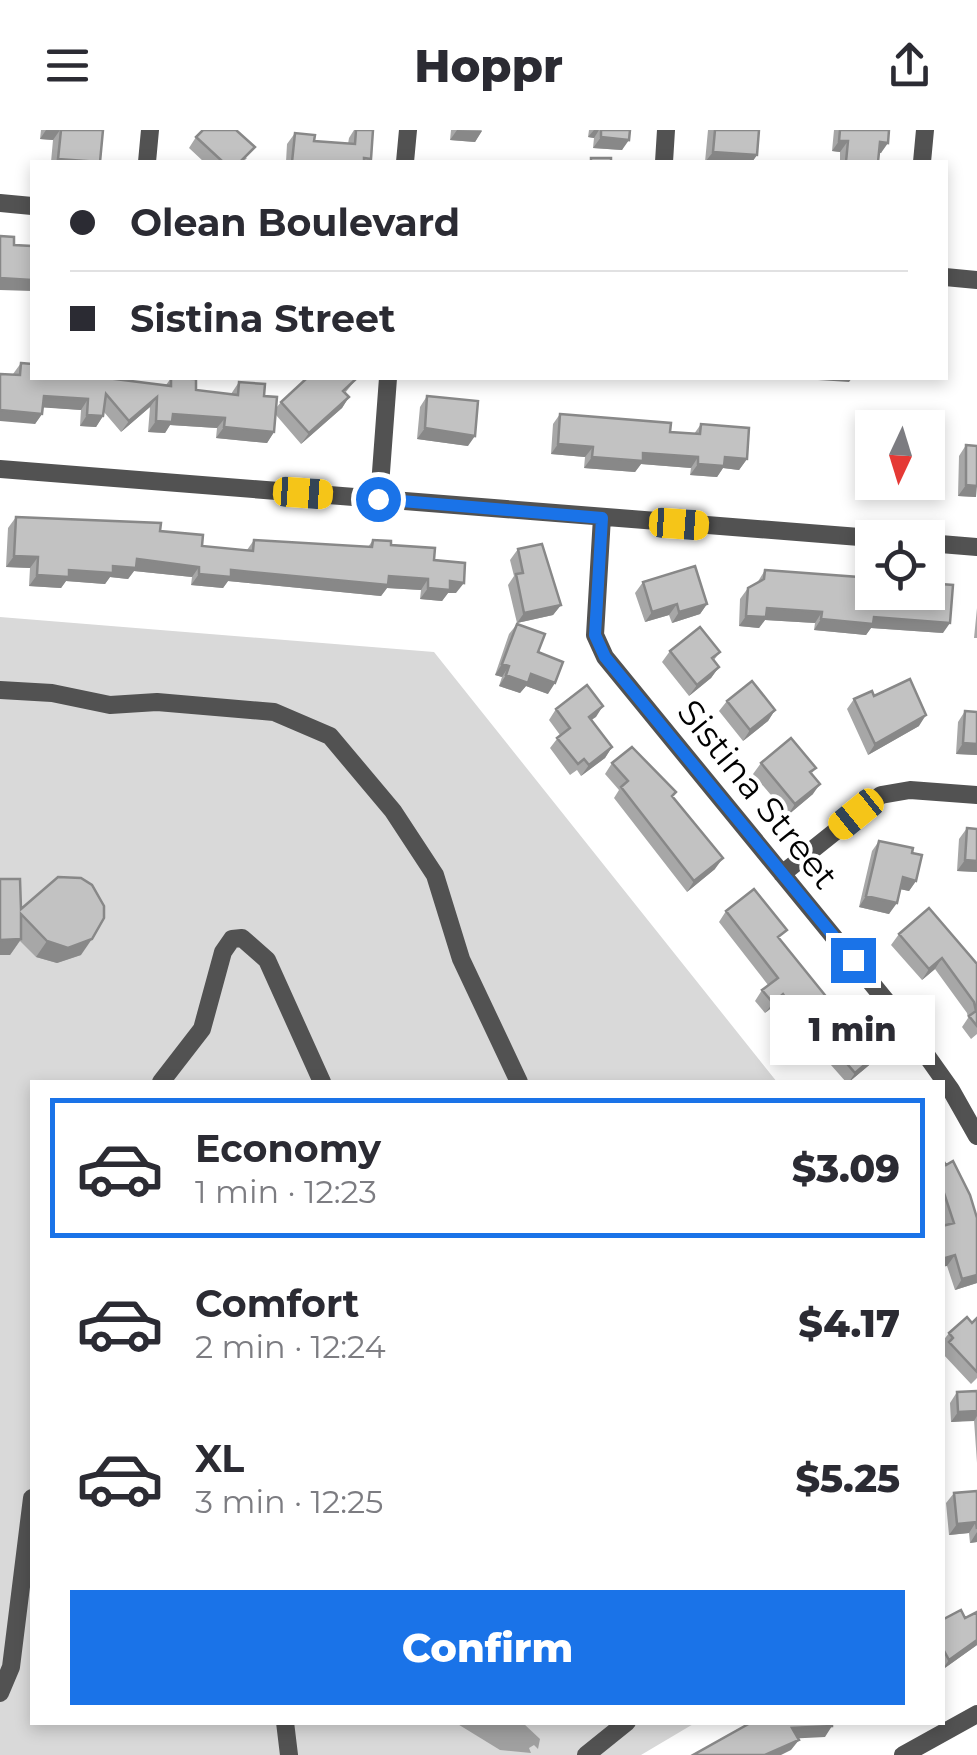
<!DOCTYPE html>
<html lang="en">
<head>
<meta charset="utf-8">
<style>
	body { margin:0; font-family:Montserrat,sans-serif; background:#f7f7f7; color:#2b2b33; height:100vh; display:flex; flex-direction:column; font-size:38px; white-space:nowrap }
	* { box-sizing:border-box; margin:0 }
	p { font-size:32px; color:#7c7c81 }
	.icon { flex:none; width:55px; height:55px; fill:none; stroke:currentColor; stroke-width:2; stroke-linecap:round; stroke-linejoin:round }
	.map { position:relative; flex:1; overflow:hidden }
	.panel { position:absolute; left:30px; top:950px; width:915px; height:645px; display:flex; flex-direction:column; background:#fff; border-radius:0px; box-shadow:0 5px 15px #0003 }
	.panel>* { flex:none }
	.hud { position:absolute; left:30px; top:30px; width:918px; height:220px; border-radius:0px; box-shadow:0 5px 15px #0003; display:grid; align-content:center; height:220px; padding:0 40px; background:#fff }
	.needle { width:65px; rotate:184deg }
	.tools { position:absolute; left:855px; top:280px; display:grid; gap:20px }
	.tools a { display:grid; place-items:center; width:90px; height:90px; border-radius:0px; background:#fff; box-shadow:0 5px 15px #0003; font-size:50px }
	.end { position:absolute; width:45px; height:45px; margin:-22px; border:12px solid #1a73e8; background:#fff; box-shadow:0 0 0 5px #fff }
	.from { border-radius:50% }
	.bubble { position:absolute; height:70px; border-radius:0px; background:#fff; box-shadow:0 5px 15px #0003; font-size:32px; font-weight:800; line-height:70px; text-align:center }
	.car { position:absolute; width:30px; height:60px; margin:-30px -15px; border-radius:12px; box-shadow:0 0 8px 2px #0007; background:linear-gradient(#f5c518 24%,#345 0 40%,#f5c518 0 76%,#345 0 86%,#f5c518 0) }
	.hud b { display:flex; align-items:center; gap:35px; height:95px; font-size:38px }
	.hud b+b { border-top:2px solid #e1e1e2 }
	.hud i { width:25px; height:25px; background:#2b2b33 }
	ul { padding:18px 0 0; list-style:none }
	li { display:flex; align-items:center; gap:30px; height:140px; margin:0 20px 15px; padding:0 20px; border:5px solid transparent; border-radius:0px }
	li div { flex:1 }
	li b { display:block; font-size:38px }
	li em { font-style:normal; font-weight:800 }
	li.active { border-color:#1a73e8 }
	li>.icon { width:90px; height:90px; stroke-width:1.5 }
	.cta { display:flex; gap:20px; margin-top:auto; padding:20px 40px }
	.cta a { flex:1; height:115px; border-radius:0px; background:#1a73e8; color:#fff; font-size:40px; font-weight:800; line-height:115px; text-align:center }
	header { display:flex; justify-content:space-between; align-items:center; height:130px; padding:0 40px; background:#fff; font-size:45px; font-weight:800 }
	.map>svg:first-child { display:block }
	.green { fill:#d9d9d9 }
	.water { fill:#a0a0a0 }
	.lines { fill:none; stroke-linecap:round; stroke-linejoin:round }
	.minor { stroke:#525252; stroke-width:18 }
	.wall { fill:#a7a7a7 }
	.shaded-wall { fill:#888 }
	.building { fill:#c2c2c2; stroke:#888; stroke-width:2.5 }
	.route { stroke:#1a73e8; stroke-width:12 }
	.labels { text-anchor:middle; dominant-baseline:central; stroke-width:8; stroke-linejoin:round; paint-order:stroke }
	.street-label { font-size:35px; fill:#000; stroke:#fff }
</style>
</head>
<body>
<header><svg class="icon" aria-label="menu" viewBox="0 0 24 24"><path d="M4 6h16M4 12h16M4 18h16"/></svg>Hoppr<svg class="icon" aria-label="share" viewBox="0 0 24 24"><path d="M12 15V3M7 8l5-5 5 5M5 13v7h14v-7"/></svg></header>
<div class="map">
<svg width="977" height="1625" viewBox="0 0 977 1625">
	<rect width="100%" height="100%" fill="#fff"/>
	<path class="green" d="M0 487 434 522 777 952H32V1592L695 1593 641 1625H0Z"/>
	<path class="water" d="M456 1593H523L540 1609 538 1619 534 1615 529 1618 531 1623 500 1620Z"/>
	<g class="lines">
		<path class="minor" d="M147 32 150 0
			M405 32 408 0
			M664 32 666 0
			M922 32 925 0
			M0 73 32 76
			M945 147 977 150
			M0 339 872 408
			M379 369 388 248
			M602 387 595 505 605 527 900 888 951 960 977 1006
			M928 413 977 417
			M0 560 52 563 110 575 157 572 274 582 330 606 393 681 435 745 461 829 519 952
			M782 744 881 665 910 660 977 665
			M161 952 202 899 223 822 232 809 242 808 267 830 322 952
			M0 1563 11 1537 32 1368
			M285 1592 289 1625
			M586 1625 627 1592
			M903 1625 977 1584"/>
	</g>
	<path class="wall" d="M41 0H103L100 32H51L53 10 40 9Z
		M354 0H373L368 32H286L287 14 295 3 314 11 348 14 349 8Z
		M451 0H482L475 12 450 10Z
		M589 0H630L622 20 593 18 594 8 588 7Z
		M708 0H759L757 25 752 32H705Z
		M834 0H889L881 23H879L878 32H840V22L832 21Z
		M196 7 247 28 243 32H204L189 18Z
		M21 233 107 248 166 255 171 248 196 260 231 264 239 252 264 266 276 278 281 272 357 248 345 263 349 267 342 278 301 314 276 285 274 302 267 313 216 308 217 298 170 295 165 303 148 302 150 277 121 302 104 282 103 286 96 297 80 296 81 280 43 277 42 284 35 294 13 244Z
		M427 266 468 316 417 309 420 277Z
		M560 284 670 302 694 304 701 294 747 329 739 340 723 338 717 347 690 345 691 338 641 334 635 342 584 338 585 327 551 324 553 294Z
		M966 315 976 367 958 366 959 326Z
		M16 387 160 401 202 416 247 420 254 410 368 417 373 410 434 430 456 463H448L442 471 420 469 421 460 387 458 381 466 228 451 223 458 191 455 192 447 134 441 128 449 110 447 105 454 66 451 61 458 29 456 30 438 6 437 8 398Z
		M518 419 561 475 553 485 517 493 508 455 514 446 510 430Z
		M765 440 943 503 871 498 866 505 814 500 815 493 765 490 759 498 739 496 740 469 748 458 757 453Z
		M643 452 707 474 700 484 672 493 669 485 645 492 635 463Z
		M977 478V508H974Z
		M517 494 538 522 548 564 526 556 520 563 499 556 502 547 495 545 509 504Z
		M670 521 720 522 714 530 719 537 711 548 689 566 662 532Z
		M874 566 919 596 868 625 847 579 854 569Z
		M727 571 775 580 768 591 743 611 719 581Z
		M603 576 591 590 612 617 605 628 581 646 577 640 570 645 550 618 560 605 549 590 556 579Z
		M965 581 977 582V625L956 624 958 592Z
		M612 633 715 739 687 762 614 668 619 660 605 644Z
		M761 633 816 638 812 643 813 664 788 685 753 644Z
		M967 698 977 699V742L957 741 959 709Z
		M879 711 912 723 916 751 909 761 900 759 889 784 859 777 872 721Z
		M21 779 81 825 57 833 36 827 20 811 10 825Z
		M726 781 780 810 837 880 867 912 882 920 874 931 849 952H846L823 926 828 919 796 883 792 886 787 881 783 884 775 875 765 883 755 871 762 860 768 855 719 792Z
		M899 804 977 834V904L971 909 962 897 968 888 967 883 935 839 922 850 891 815Z
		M942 1029 977 1153 955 1160 947 1136 942 1092Z
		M977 1188V1248L971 1254 942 1223 945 1218 942 1212 949 1203 972 1193Z
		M977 1261V1333L974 1290 951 1292 950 1273 957 1262Z
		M977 1361V1412L970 1413 969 1403 949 1405 946 1373 954 1363Z
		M942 1490 977 1515 942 1540Z"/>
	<path class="shaded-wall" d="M46 0H60L53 10 40 9Z
		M457 0 482 1 475 12 450 10Z
		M594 0H599L594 8 588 7Z
		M601 7 629 10 622 20 593 18Z
		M839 11H848L840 22 832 21Z
		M880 12 888 13 881 23H872Z
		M713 22 757 25 752 32H705Z
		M58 29 93 32H56Z
		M0 148 32 150V161L0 160Z
		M820 248H852L849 252 818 250Z
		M44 266 88 269 81 280 36 277Z
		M157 267 150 277 121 302 129 291Z
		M349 267 342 278 301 314 309 303Z
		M0 280 42 284 35 294 0 291Z
		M173 284 225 288 217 298 170 295 165 303 148 302 156 291Z
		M87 285 103 286 96 297 80 296Z
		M224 297 274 302 267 313 216 308Z
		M425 298 475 306 468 316 417 309Z
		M558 314 593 317 585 327 551 324Z
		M643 323 698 327 691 338 641 334 635 342 584 338 592 327Z
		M725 327 747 329 739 340 723 338 717 347 690 345 698 334Z
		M966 355 977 356 976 367 958 366Z
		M14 426 38 427 30 438 6 437Z
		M137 429 199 437 192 447 134 441 128 449 110 447 105 454 66 451 61 458 29 456 37 445 113 436Z
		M231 440 389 446 428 449 421 460 387 458 381 466 228 451 223 458 191 455 199 444Z
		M450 451 464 453 456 463H448L442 471 420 469 428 458Z
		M677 474 669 485 645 492 652 482Z
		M707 474 700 484 672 493 679 482Z
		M561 475 553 485 517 493 524 483Z
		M767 478 822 482 815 493 765 490 759 498 739 496 746 486Z
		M874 487 950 493 943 503 871 498 866 505 814 500 821 489Z
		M502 534 509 536 502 547 495 545Z
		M719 537 711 548 689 566 697 555Z
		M531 544 555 553 548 564 526 556 520 563 499 556 506 545Z
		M603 576 596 587 581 597 589 587Z
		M775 580 768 591 743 611 750 600Z
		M926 585 919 596 868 625 875 614Z
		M963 613 977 614V625L956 624Z
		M612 617 605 628 581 646 589 635Z
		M820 654 813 664 788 685 795 674Z
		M723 728 715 739 687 762 694 751Z
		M965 730 977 731V742L957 741Z
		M903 747 916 751 909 761 895 758Z
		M866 766 897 773 889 784 859 777Z
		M21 809 10 825H0V810Z
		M92 809 81 825 57 833 36 827 47 811Z
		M942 828 935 839 922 850 929 839Z
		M783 864 775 875 765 883 773 873Z
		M882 920 874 931 849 952 855 943Z
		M955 1125 947 1136 942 1137V1129Z
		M977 1145V1153L955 1160 962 1149Z
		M977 1281V1286L974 1291 951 1292 958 1282Z
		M976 1392 969 1403 949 1405 957 1394Z
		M977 1402V1412L970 1413Z
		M977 1510V1515L942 1540 949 1530Z
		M832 1596 825 1607 785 1609 792 1598Z
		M799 1610 791 1620 781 1625H765Z"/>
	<path class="building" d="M61 0H103L100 32 58 29Z
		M203 0H236L255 17 240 32H223L196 7Z
		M356 0H373L371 29 364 28V32H292L295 3 315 5 314 11 355 14Z
		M601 0H630L629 10 601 7Z
		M715 0H759L757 25 713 22Z
		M840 0H889L888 13 880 12 878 32H846L848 11H839Z
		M591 28H611V32H591Z
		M0 106 14 107V115L32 116V150L0 148Z
		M21 233 32 234V248H107L171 256V248L196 249V260L238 265 239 252 265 254 264 266 277 267 274 302 224 297 225 288 173 284 172 292 156 291 157 267 129 291 106 264 103 286 87 285 88 269 44 266 42 284 0 280V244L20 245Z
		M307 248H357L343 261 349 267 309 303 281 272Z
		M427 266 478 271 475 306 425 298Z
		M560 284 671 293 670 302 700 304 701 294 749 298 747 329 725 327 724 336 698 334V327L643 323V331L592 327 593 317 558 314Z
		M966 315 977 316V356L966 355Z
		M16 387 161 393 160 401 203 405 202 416 253 421 254 410 372 417 373 410 391 411V415L435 418 434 430 465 433 464 453 450 451V460L428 458V449L389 446 388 455 231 440V447L199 444V437L137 429 136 438 113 436V443L69 440V447L37 445 38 427 14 426Z
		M542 414 561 475 524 483 516 444 523 443 518 419Z
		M695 436 707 474 679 482 677 474 652 482 643 452Z
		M765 440 872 448V462H928V453L953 455 950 493 874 487 873 494 821 489 822 482 767 478 766 487 746 486 748 458 764 449Z
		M517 494 545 504 538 522 563 532 555 553 531 544 528 553 506 545 509 536 502 534Z
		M700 497 720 522 712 528 719 537 697 555 670 521Z
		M910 549 926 585 875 614 854 569 872 561 874 566Z
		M752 551 775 580 750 600 727 571Z
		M587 555 603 576 589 587 612 617 589 635 584 629 578 634 557 608 570 598 556 579Z
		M965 581 977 582V614L963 613Z
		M791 608 816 638 810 642 820 654 795 674 761 633Z
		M632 617 676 662 672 666 723 728 694 751 621 657 628 651 612 633Z
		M967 698 977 699V731L965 730Z
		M879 711 913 718 912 723 922 725 916 751 903 747 897 773 866 766Z
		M58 747 81 748 92 755 104 776V788L92 809 68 818 47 811 21 784V809L0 810V749H20L21 779Z
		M754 759 787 800 778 807 837 880 867 912 871 908 882 920 855 943 831 915 836 910 803 872 799 876 795 870 790 874 783 864 773 873 762 860 778 848 726 781Z
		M929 778 977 834V896L969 886 976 881 974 872 942 828 929 839 899 804Z
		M942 1029 946 1035 953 1031 970 1065 977 1088V1145L962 1149 955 1125 942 1129V1096L954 1093 944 1063 942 1064Z
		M967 1187 972 1193 977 1188V1242L949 1212 953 1208 949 1203Z
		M977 1261V1281L958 1282 957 1262Z
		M977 1361V1399L976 1392 957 1394 954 1363Z
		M961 1480 965 1488 977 1482V1510L949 1530 944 1521 942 1522V1490Z
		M752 1592H832V1596L792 1598 799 1610 765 1625H693Z"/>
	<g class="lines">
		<path class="route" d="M378 369 602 388 595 505 605 527 853 830"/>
	</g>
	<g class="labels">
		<g class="street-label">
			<text transform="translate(758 664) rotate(51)">Sistina Street</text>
		</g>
	</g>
</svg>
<div class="tools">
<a><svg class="needle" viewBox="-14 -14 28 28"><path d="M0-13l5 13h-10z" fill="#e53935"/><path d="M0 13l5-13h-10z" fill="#7c7c81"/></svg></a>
<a><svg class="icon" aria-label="locate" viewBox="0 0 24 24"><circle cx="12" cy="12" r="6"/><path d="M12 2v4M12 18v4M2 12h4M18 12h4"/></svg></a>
</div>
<i class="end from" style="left:378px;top:369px"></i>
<i class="end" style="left:853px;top:830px"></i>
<div class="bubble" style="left:770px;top:865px;width:165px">1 min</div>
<i class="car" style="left:303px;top:363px;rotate:94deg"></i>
<i class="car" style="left:679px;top:394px;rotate:94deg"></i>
<i class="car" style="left:856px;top:684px;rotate:231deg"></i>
<div class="hud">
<b><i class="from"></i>Olean Boulevard</b>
<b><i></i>Sistina Street</b>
</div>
<section class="panel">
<ul>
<li class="active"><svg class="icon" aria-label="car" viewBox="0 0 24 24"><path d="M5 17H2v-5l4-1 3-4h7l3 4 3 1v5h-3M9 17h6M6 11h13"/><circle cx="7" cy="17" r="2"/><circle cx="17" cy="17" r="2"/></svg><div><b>Economy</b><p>1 min · 12:23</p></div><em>$3.09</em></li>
<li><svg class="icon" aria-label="car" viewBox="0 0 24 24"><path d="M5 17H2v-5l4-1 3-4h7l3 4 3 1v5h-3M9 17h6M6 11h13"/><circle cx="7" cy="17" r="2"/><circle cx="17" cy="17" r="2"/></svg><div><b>Comfort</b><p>2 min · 12:24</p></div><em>$4.17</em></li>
<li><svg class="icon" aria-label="car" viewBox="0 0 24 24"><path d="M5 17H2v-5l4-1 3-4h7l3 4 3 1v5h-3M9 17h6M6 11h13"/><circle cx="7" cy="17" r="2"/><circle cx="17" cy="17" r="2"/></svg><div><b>XL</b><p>3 min · 12:25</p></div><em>$5.25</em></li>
</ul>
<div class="cta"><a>Confirm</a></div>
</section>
</div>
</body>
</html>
